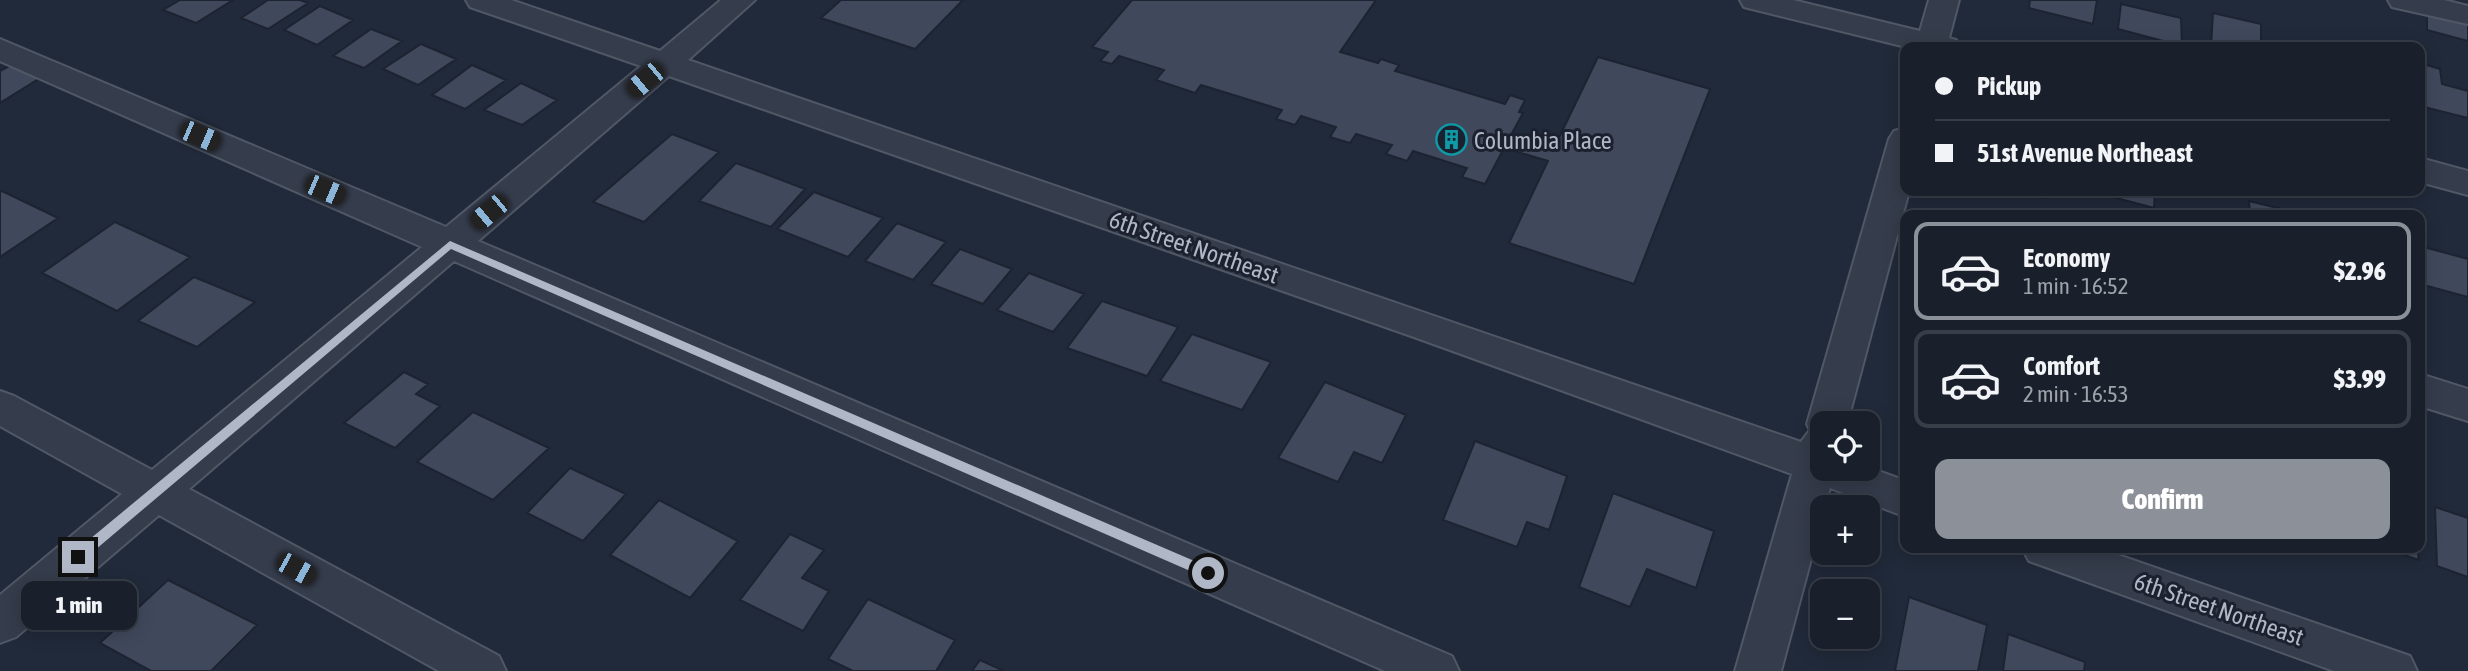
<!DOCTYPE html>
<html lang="en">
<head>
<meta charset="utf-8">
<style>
	body { margin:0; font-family:"Asap Condensed",sans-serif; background:#262d38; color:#f1f3f6; height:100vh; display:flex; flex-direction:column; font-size:26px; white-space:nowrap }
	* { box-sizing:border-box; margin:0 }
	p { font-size:23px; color:#9fa3a9 }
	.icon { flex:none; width:38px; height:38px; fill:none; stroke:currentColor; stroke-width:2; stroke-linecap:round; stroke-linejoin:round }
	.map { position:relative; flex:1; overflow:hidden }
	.side { position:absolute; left:1900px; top:210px; width:525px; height:343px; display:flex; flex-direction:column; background:#19202c; border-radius:14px; box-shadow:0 4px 18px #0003,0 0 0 2px #373e48 }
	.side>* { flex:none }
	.banner { position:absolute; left:1900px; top:42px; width:525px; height:154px; border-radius:14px; box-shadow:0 4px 18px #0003,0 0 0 2px #373e48; display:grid; align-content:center; height:154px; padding:0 35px; background:#19202c }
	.fabs { position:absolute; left:1810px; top:411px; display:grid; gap:14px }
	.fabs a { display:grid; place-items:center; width:70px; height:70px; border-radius:14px; background:#19202c; box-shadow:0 4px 18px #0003,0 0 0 2px #373e48; font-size:35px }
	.end { position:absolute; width:32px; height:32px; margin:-16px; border:9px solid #b0b7c7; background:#111; box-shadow:0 0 0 4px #111 }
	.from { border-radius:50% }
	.bubble { position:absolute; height:49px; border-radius:14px; background:#19202c; box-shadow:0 4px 18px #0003,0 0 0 2px #373e48; font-size:23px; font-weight:800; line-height:49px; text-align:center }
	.car { position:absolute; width:21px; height:42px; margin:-21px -10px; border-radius:9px; box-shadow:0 0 5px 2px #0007; background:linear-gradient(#222 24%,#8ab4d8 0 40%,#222 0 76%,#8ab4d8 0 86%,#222 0) }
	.banner b { display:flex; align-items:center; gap:24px; height:66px; font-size:26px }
	.banner b+b { border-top:2px solid #373e48 }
	.banner i { width:18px; height:18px; background:#f1f3f6 }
	ul { padding:12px 0 0; list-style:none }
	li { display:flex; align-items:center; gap:21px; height:98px; margin:0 14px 10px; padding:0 21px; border:4px solid #373e48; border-radius:14px }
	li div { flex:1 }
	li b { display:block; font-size:26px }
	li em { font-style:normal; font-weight:800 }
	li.active { border-color:#8c9099 }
	li>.icon { width:63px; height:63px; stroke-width:1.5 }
	.cta { display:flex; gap:14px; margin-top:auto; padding:14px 35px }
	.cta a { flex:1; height:80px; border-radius:14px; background:#8c9099; color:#fff; font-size:28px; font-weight:800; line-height:80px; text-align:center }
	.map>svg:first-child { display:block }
	.building { fill:#40495c; stroke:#1d2331; stroke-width:2 }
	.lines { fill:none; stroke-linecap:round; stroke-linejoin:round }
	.minor-casing { stroke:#505765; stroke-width:4 }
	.minor { fill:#353c4b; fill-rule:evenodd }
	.route { fill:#b0b7c7 }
	.labels { text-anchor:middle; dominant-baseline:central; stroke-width:6; stroke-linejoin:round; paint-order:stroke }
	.poi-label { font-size:24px; fill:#b0b7c7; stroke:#1b212f; text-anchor:start }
	.street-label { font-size:24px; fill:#b0b7c7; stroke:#1b212f }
</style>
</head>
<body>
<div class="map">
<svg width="2468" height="671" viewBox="0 0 2468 671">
	<rect width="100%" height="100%" fill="#212a3a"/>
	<path class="building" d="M180 0H233L196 23 163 10Z
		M268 0H300L308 3 268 29 241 18Z
		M841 0H963L915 49 821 18Z
		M1132 0H1376L1340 52 1378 63 1381 59 1399 65 1395 71 1505 104 1510 95 1525 100 1519 112 1523 113 1511 135 1554 148 1598 57 1710 89 1634 284 1509 243 1548 161 1504 148 1485 184 1462 177 1467 168 1413 151 1407 161 1386 154 1392 145 1356 134 1350 143 1330 137 1336 127 1301 116 1295 125 1276 119 1282 110 1201 85 1195 93 1156 80 1164 70 1119 56 1112 64 1100 61 1108 52 1092 47Z
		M2030 0H2097L2093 24 2029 8Z
		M2121 4 2181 18 2182 46 2118 29Z
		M320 6 353 20 317 45 284 30Z
		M2427 10 2468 21V41L2427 30Z
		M2213 13 2261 24V41L2274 44 2275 47H2211Z
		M371 29 402 41 364 68 333 56Z
		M421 44 456 59 418 85 383 69Z
		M2420 63 2440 69 2442 84 2468 91V118L2420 106Z
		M11 65 40 78 0 103V71Z
		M472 65 506 80 465 109 432 95Z
		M521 83 557 100 522 125 484 110Z
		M672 134 719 152 644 222 593 202Z
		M736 163 805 189 771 227 699 201Z
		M2 191 58 218 0 257V192Z
		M2018 191H2047L2046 198Z
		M2090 191H2155L2154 208Z
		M814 192 883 218 848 257 777 229Z
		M2249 201 2306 215H2250Z
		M115 222 190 257 117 311 42 273Z
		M897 223 946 242 913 280 865 261Z
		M2420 246 2468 259V297L2420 284Z
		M960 249 1012 269 983 304 931 284Z
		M1029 273 1084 294 1053 332 997 310Z
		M194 277 255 302 197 347 138 321Z
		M1102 301 1178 327 1147 376 1067 348Z
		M1192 334 1271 362 1242 410 1160 381Z
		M404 372 428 384 416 394 440 406 395 448 344 423Z
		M1325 382 1406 415 1382 463 1354 452 1338 482 1278 458Z
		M473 412 549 448 493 500 417 462Z
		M1475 441 1567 476 1549 530 1527 522 1517 547 1443 520Z
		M570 468 626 494 583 541 527 513Z
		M1613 493 1714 531 1696 588 1647 569 1630 607 1579 587Z
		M659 500 738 541 690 598 610 555Z
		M2435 507 2468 518V577L2437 566Z
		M790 534 824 550 802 578 829 591 803 631 740 600Z
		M2383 548H2417L2419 560Z
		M168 580 257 625 211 671H151L100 643Z
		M1909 597 1987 625 1978 671H1895Z
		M868 599 955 640 936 671H853L828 659Z
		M2008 634 2085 662 2084 671H2003Z
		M980 660 1004 671H972Z"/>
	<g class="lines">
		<defs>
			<path id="minor" d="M466 0H511L660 51 721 0H755L688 60 1801 442 1810 430 1807 424 1889 139 1894 131 1906 128V191H1909L1847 424H1822V469H1867V467L1906 481V517L1830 488 1824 508H1822V518L1781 671H1735L1792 474 1414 337 669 76 478 241 1452 656 1459 671H1385L454 261 189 489 499 656 506 671H439L159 515 16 637 0 643V595L122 494 0 426V391L14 396 152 470 422 247 0 61V39L446 227 641 66 470 7Z
				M1740 0H1793L1920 31 1929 0H1959L1949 38 1956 40 1961 47H1906L1744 7Z
				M2388 0H2444L2468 6V24L2392 7Z
				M2420 158 2468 171V195L2420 182Z
				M2420 374 2468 389V421L2420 406Z
				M2022 548H2098L2410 656 2417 671H2334L2029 561Z"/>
		</defs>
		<use href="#minor" class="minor-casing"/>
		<use href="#minor" class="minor"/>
	</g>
	<path class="route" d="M450 241 1213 569 1215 573 1213 577H1204L451 249 82 561H73V553Z"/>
	<defs>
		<symbol id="building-ring" viewBox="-11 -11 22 22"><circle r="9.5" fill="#1b212f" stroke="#0f9aa8" stroke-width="1.5"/><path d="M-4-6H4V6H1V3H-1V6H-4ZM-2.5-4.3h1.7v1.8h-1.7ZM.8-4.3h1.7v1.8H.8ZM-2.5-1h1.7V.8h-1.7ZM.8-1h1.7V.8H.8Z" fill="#0f9aa8"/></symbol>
	</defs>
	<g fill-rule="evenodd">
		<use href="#building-ring" x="1434" y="122" width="35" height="35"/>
	</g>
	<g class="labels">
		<g class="poi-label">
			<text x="1474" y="140">Columbia Place</text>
		</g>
		<g class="street-label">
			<text transform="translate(1194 247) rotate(19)">6th Street Northeast</text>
			<text transform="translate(2219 609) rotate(19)">6th Street Northeast</text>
		</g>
	</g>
</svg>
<div class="fabs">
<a><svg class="icon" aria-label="locate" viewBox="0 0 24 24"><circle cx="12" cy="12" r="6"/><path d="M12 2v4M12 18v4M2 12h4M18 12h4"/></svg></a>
<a>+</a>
<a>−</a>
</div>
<i class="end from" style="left:1208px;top:573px"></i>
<i class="end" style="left:78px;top:557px"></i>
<div class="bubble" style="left:21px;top:581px;width:116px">1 min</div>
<i class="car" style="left:645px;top:80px;rotate:230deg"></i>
<i class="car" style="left:200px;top:136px;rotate:113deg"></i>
<i class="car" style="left:325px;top:190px;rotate:113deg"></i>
<i class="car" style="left:489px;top:212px;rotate:230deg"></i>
<i class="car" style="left:296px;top:569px;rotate:119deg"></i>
<div class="banner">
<b><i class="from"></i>Pickup</b>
<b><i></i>51st Avenue Northeast</b>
</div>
<section class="side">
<ul>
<li class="active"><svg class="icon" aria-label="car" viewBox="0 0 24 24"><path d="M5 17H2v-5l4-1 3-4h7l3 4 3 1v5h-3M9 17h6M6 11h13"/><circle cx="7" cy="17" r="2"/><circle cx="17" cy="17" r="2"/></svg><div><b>Economy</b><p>1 min · 16:52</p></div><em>$2.96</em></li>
<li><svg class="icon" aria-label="car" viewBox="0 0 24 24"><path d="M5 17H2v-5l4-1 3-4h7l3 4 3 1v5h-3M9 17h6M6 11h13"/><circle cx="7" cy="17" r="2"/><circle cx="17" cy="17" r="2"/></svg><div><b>Comfort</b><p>2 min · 16:53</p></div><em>$3.99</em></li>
</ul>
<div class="cta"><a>Confirm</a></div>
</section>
</div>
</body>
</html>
